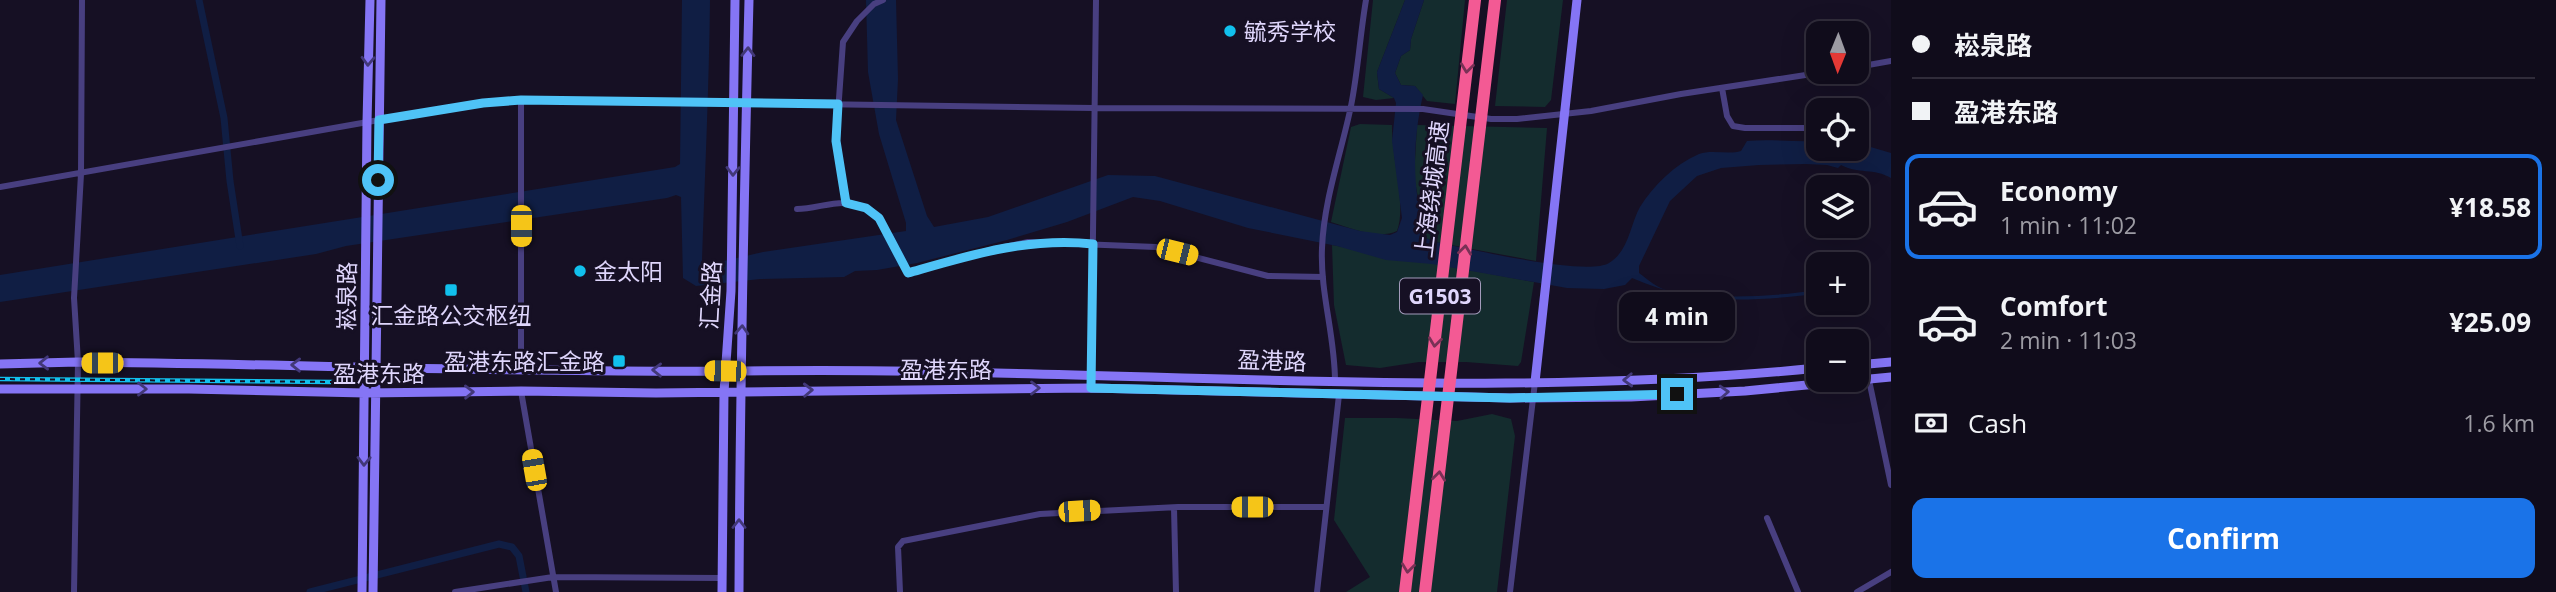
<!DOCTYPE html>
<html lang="en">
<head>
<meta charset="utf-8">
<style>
	body { margin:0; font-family:"Open Sans","Noto Sans SC",sans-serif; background:#191524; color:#f1f3f6; height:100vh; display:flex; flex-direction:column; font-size:26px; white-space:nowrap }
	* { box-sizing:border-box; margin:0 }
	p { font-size:23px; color:#9c9ba3 }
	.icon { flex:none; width:38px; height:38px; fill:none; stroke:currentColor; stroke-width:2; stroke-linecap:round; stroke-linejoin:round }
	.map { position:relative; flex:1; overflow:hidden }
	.sheet { display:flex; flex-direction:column; background:#100c1b; width:665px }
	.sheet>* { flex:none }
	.guide { display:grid; align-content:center; height:154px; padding:0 21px; background:#100c1b }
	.needle { width:46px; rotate:181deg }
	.fabs { position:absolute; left:1806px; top:21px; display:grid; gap:14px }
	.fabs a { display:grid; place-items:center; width:63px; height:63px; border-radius:14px; background:#100c1b; box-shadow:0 7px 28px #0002,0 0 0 2px #302c3a; font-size:35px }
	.end { position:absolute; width:32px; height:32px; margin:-16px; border:9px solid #4fc3f7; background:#111; box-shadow:0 0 0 4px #111 }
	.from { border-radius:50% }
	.bubble { position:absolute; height:49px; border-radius:14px; background:#100c1b; box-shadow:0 7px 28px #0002,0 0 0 2px #302c3a; font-size:23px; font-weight:700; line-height:49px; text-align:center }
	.car { position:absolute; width:21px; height:42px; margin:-21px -10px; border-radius:9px; box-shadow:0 0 5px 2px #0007; background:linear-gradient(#f5c518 24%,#345 0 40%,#f5c518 0 76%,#345 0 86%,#f5c518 0) }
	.guide b { display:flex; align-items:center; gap:24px; height:66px; font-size:26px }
	.guide b+b { border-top:2px solid #302c3a }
	.guide i { width:18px; height:18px; background:#f1f3f6 }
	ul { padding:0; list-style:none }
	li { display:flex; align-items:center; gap:21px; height:105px; margin:0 14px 10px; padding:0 7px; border:4px solid transparent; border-radius:14px }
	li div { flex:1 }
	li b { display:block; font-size:26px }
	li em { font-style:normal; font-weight:700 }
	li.current { border-color:#1a73e8 }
	li>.icon { width:63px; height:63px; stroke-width:1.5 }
	.pay { display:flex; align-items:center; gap:18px; height:77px; padding:0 21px; font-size:26px }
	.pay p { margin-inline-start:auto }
	.cta { display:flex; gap:14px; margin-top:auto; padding:14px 21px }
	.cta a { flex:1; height:80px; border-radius:14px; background:#1a73e8; color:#fff; font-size:28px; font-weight:700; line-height:80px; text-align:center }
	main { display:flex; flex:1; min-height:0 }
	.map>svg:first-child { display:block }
	.green { fill:#142c2e }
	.water { fill:#101e44 }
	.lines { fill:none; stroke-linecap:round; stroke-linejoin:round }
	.canal { stroke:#101e44; stroke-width:7 }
	.street { stroke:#483f80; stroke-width:6 }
	.secondary { stroke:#8575f5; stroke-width:9 }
	.highway { stroke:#f35a94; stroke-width:12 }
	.rail-casing { stroke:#11c0ed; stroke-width:4.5 }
	.rail { stroke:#161024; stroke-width:2; stroke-dasharray:5; stroke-linecap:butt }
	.oneway { stroke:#423878 }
	.oneway2 { stroke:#793156 }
	.route { stroke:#4fc3f7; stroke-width:9 }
	.poi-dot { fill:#11c0ed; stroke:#161024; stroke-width:2.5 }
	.labels { text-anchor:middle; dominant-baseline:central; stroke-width:6; stroke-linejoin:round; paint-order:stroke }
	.shield { fill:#161024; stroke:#a39bbb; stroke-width:2 }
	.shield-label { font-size:21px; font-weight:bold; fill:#dfd6fc }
	.poi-label { font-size:23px; fill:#dfd6fc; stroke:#161024; text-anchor:start }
	.street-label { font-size:23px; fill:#dfd6fc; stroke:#161024 }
</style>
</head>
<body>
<main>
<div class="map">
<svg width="1891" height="592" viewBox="0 0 1891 592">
	<rect width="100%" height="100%" fill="#161024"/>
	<path class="green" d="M1373 0H1405L1377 72 1379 89 1394 98 1376 100 1363 97Z
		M1424 0H1465L1455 104 1427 101 1415 86 1401 85 1395 73 1401 56 1410 50 1411 39Z
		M1507 0H1563L1551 100 1545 107 1495 106Z
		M1360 124 1392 125C1391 156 1407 204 1397 231 1378 240 1350 228 1331 222L1351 127Z
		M1417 125 1547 128 1536 261 1435 242 1426 238 1414 177Z
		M1332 245 1534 282 1521 362 1518 366 1466 362H1419L1380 368 1346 365 1334 305Z
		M1492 414 1511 419 1515 436 1497 592H1346L1370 577 1334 520 1345 418H1397L1457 421Z"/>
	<path class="water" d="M682 0H710C709 87 705 173 702 260L711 264 763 252 906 231V223L879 134 868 72 866 0H896L898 79 896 120 927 216 934 227 988 217 1108 175 1155 176 1360 231 1390 235 1397 232 1402 218 1392 141 1396 103 1394 98 1379 89 1377 72 1405 0H1424L1411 39 1410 50 1401 56 1395 73 1401 85 1415 86 1423 95C1412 143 1412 190 1426 238L1435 242C1467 248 1586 277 1609 263 1629 251 1630 225 1640 207 1654 185 1674 165 1699 154 1712 149 1728 155 1741 151L1747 141C1771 139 1794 142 1818 141V149H1857V143L1891 153V178C1874 168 1858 174 1841 165L1838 168 1827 165 1806 164 1759 165 1721 168 1697 176 1670 201 1639 266V273C1647 279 1656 287 1666 290 1713 300 1771 297 1818 290V294C1751 301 1695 306 1632 278L1625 285 1604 289 1567 288 1432 264 1386 260 1337 246 1248 228 1160 201 1133 197 1067 222 1007 240 917 263 877 270 855 271 844 277 760 279 696 286 683 278 681 197 676 195 667 198 346 246 316 254 0 302V275L675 167 680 164Z"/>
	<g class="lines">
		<path class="canal" d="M199 0 224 118 230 181 240 246
			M310 592 499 544 512 547 519 556 526 592"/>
		<path class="street" d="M1857 67 1891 61
			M1722 88 1727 116 1733 126 1745 128H1808
			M521 100V369
			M0 187 379 120 483 103 521 100 1094 108 1423 109 1491 119H1517L1591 111 1681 94 1825 72
			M847 203 836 141 843 42 857 21 874 4 883 0
			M797 209C814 209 830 202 846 203 882 204 894 246 908 273L986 251 1028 242 1156 247 1268 276 1323 277
			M1869 380 1891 485
			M1335 381C1335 336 1320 293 1322 248 1324 199 1341 154 1351 106 1358 71 1360 35 1366 0
			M1091 388 1096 0
			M521 391 556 592
			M1174 508 1176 592
			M1767 518 1798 592
			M74 592 78 362 74 298 81 174 82 0
			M455 592 553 577 722 578
			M900 592 898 547 903 541 1040 514 1178 507H1326
			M1317 592 1339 395
			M1510 592 1535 382
			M1857 592 1891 572"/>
		<path class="secondary" d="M0 364 78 362C293 364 509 373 725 371 815 370 906 370 996 373 1270 379 1546 395 1818 368
			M1857 365 1891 362
			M1535 382 1577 0
			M0 389H189L365 393 521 391 656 393 1091 388 1510 398 1631 397 1745 391 1891 377
			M362 592 367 122 370 0
			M373 592 381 0
			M722 592 724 392 731 291 735 0
			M739 592C740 395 744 197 749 0"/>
		<path class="highway" d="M1405 592 1475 0
			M1425 592 1495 0"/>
		<defs>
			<path id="rail" d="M0 379 335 382"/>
		</defs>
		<use href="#rail" class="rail-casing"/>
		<use href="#rail" class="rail"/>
	</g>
	<defs><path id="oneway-chevron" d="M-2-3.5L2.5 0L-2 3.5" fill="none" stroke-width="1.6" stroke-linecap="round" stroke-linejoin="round" transform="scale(1.75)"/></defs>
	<g class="oneway">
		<use href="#oneway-chevron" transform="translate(748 52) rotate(-89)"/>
		<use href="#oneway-chevron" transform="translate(368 61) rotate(92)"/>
		<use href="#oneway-chevron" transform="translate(733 171) rotate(91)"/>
		<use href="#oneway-chevron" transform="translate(742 330) rotate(-87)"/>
		<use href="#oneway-chevron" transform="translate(44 363) rotate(179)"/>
		<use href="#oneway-chevron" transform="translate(296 365) rotate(-179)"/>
		<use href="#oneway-chevron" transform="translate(657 370) rotate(-179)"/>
		<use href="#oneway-chevron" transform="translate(1628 380) rotate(178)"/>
		<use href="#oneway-chevron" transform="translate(1035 388)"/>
		<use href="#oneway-chevron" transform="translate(142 389)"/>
		<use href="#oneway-chevron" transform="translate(808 390) rotate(-2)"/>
		<use href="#oneway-chevron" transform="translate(469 392) rotate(-1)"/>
		<use href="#oneway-chevron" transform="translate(1724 392) rotate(-3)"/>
		<use href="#oneway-chevron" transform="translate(364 461) rotate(91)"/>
		<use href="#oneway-chevron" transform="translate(739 524) rotate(-90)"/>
	</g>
	<g class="oneway2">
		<use href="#oneway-chevron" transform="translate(1467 68) rotate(97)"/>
		<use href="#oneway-chevron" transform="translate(1465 250) rotate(-83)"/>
		<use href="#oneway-chevron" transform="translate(1435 342) rotate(97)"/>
		<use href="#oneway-chevron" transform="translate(1439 476) rotate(-83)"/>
		<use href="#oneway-chevron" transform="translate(1408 568) rotate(97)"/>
	</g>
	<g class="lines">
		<path class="route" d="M378 180 379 120 483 103 521 100 838 104 836 141 846 203 866 208 879 218 908 273C971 255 1027 237 1093 244L1091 388 1510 398 1677 394"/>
	</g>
	<g class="poi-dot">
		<circle cx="1230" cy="31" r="7"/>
		<circle cx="580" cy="271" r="7"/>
		<rect x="444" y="283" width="14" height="14" rx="3.5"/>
		<rect x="612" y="354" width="14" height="14" rx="3.5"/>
	</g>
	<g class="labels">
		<rect class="shield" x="1400" y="278.5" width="80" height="35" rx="5"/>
		<g class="shield-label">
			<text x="1440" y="296">G1503</text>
		</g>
		<g class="poi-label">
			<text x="1244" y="31">毓秀学校</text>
			<text x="594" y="271">金太阳</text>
			<text x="451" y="315" text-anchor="middle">汇金路公交枢纽</text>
			<text x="605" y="361" text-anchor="end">盈港东路汇金路</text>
		</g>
		<g class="street-label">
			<text transform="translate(1431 189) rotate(-83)">上海绕城高速</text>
			<text transform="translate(710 295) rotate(-87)">汇金路</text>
			<text transform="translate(346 296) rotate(-89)">崧泉路</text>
			<text transform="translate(1272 360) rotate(2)">盈港路</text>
			<text x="946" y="369">盈港东路</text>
			<text x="379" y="373">盈港东路</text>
		</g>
	</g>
</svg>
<div class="fabs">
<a><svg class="needle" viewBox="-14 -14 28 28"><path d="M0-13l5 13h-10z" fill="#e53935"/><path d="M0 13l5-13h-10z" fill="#9c9ba3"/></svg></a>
<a><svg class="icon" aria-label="locate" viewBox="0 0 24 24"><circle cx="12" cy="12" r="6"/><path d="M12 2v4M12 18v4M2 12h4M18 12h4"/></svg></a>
<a><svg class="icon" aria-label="layers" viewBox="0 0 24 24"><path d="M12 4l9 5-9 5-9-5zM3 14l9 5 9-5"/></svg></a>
<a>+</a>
<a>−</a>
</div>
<i class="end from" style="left:378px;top:180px"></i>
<i class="end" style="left:1677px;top:394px"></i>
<div class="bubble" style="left:1619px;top:292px;width:116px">4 min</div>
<i class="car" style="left:521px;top:226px;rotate:180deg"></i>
<i class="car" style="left:1177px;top:252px;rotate:104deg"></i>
<i class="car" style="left:102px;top:363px;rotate:270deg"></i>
<i class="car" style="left:725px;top:371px;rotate:271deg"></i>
<i class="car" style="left:534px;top:470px;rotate:350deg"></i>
<i class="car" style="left:1252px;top:507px;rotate:270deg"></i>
<i class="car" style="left:1079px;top:511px;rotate:86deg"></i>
</div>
<section class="sheet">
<div class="guide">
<b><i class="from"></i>崧泉路</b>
<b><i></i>盈港东路</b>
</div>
<ul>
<li class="current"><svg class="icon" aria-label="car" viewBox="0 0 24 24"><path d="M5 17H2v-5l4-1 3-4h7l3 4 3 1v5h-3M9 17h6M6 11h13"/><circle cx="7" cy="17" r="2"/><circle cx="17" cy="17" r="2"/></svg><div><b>Economy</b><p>1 min · 11:02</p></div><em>¥18.58</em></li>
<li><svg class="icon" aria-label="car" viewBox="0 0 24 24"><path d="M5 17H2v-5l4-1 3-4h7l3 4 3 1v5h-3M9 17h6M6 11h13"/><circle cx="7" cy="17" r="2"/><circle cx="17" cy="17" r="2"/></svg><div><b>Comfort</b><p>2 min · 11:03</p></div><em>¥25.09</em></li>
</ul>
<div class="pay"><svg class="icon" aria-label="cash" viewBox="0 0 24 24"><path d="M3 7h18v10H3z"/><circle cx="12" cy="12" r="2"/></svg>Cash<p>1.6 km</p></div>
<div class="cta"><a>Confirm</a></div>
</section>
</main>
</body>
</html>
